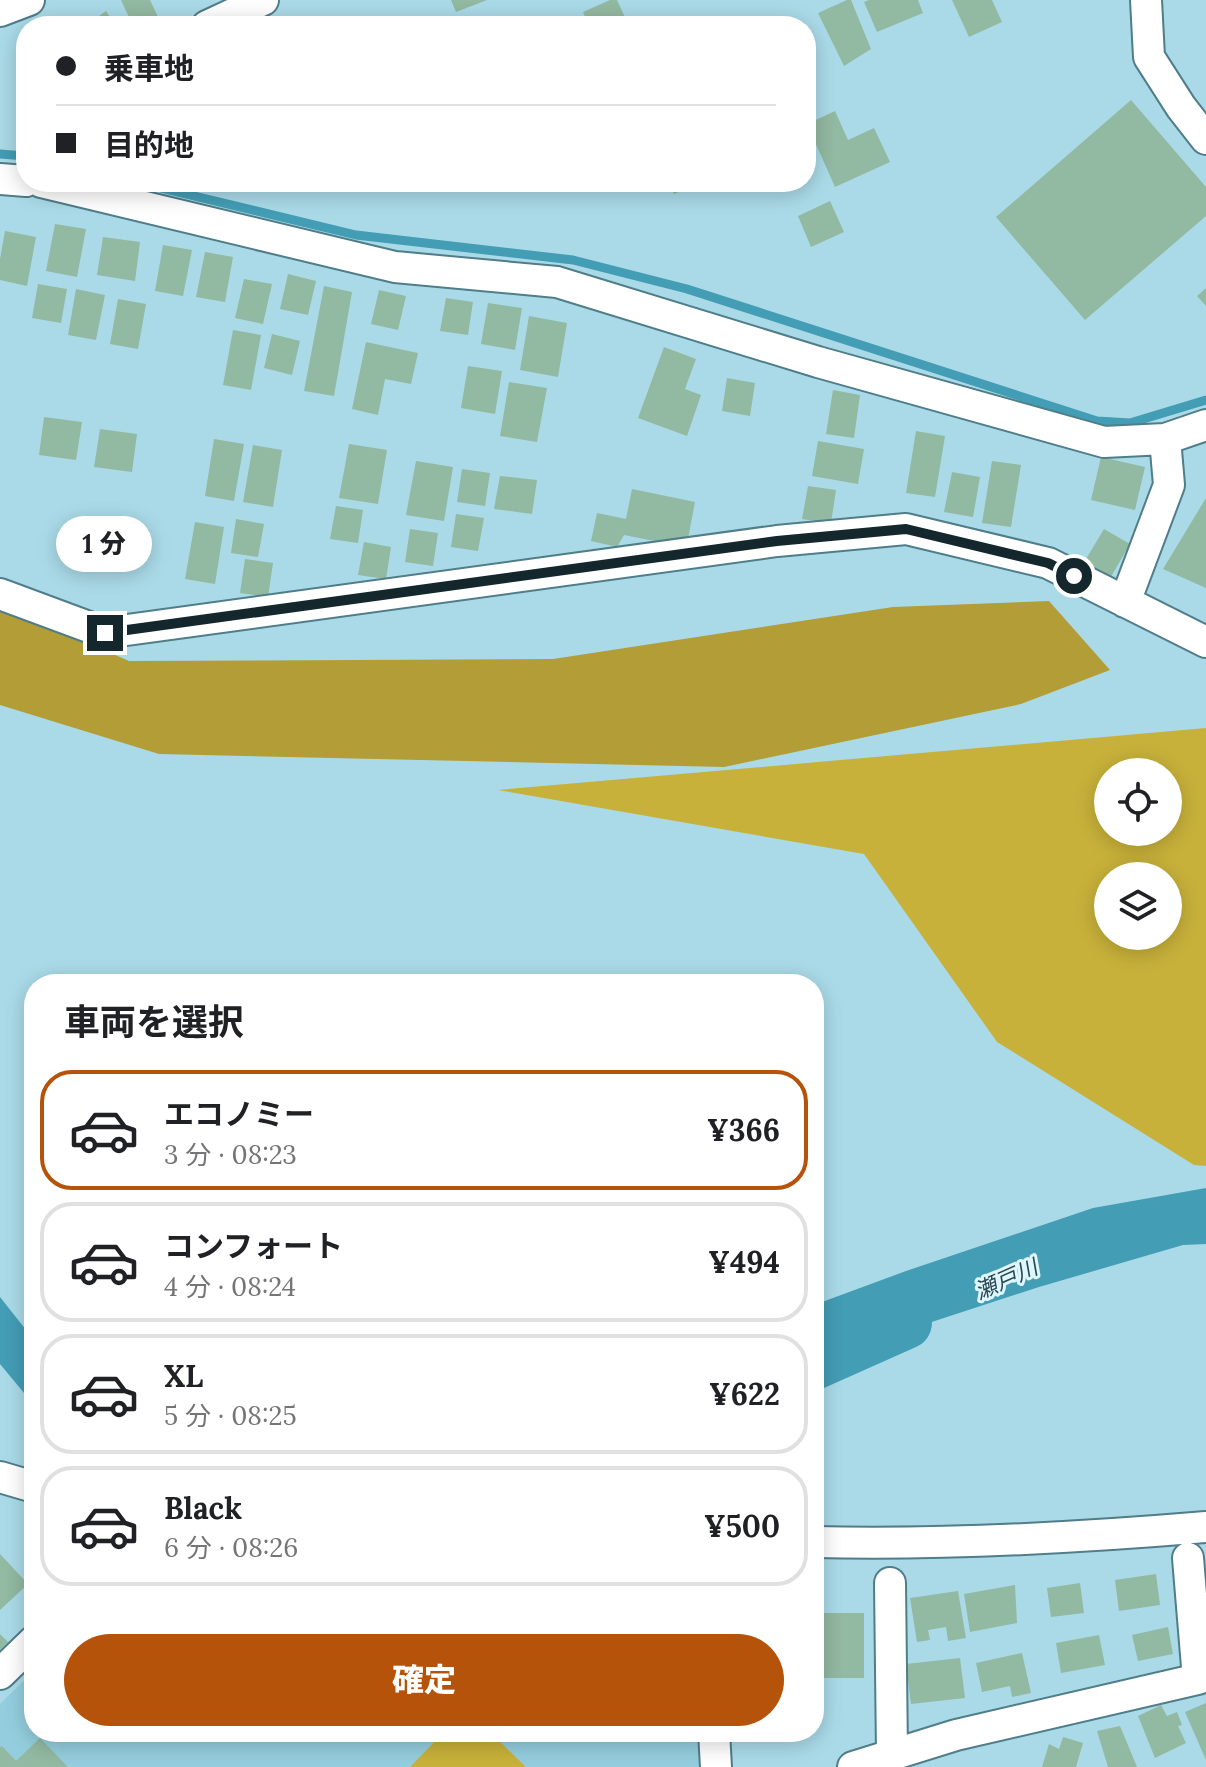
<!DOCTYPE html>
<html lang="ja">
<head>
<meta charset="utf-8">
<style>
	body { margin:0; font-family:Lora,"Noto Sans JP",serif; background:#f6f6f6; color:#202124; height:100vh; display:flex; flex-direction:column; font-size:30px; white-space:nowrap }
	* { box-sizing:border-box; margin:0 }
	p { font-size:26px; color:#757577 }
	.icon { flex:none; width:44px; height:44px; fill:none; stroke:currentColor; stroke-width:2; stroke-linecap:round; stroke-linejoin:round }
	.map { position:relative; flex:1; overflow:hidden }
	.details { position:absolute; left:24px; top:974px; width:800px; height:768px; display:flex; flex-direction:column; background:#fff; border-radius:32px; box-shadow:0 4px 20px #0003 }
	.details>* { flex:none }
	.top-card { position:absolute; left:16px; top:16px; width:800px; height:176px; border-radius:32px; box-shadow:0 4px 20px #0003; display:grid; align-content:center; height:176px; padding:0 40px; background:#fff }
	.fabs { position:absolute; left:1094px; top:758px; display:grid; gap:16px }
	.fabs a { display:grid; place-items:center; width:88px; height:88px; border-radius:50%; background:#fff; box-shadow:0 4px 20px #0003; font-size:40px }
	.end { position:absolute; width:36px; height:36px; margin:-18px; border:10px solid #13272c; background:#fff; box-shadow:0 0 0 4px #fff }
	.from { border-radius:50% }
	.bubble { position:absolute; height:56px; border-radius:28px; background:#fff; box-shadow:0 4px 20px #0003; font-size:26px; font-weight:800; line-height:56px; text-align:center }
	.top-card b { display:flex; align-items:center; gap:28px; height:76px; font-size:30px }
	.top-card b+b { border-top:2px solid #e0e0e0 }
	.top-card i { width:20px; height:20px; background:#202124 }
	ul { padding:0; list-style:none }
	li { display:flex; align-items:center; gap:24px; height:120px; margin:0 16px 12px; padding:0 24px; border:4px solid #e0e0e0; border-radius:32px }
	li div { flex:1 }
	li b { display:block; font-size:30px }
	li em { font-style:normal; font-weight:800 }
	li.current { border-color:#b45309 }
	li>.icon { width:72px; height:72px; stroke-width:1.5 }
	h2 { padding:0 40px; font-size:36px; line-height:96px }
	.cta { display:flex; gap:16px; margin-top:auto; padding:16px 40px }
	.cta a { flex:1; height:92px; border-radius:48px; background:#b45309; color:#fff; font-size:32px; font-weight:800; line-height:92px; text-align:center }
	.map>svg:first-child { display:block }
	.built { fill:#94cede }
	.green { fill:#c8b13a; fill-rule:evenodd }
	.forest { fill:#b29d37 }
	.water { fill:#439db5 }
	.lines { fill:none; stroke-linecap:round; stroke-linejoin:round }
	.stream { stroke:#439db5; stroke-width:9 }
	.river { stroke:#439db5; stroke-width:52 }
	.building { fill:#92b9a1 }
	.minor-casing { stroke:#4f7d89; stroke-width:34 }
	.minor { stroke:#fff; stroke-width:30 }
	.route { stroke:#13272c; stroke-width:10 }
	.labels { text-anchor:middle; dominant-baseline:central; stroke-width:6; stroke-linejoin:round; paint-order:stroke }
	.water-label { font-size:22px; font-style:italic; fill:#2c4850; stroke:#def6fe }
</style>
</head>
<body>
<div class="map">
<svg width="1206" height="1767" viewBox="0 0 1206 1767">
	<rect width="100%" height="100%" fill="#aadae8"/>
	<path class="built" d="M34 1671V1732H699L701 1767H0V1704Z"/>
	<path class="green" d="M1206 728V1166L1194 1165 997 1042 864 854 498 790ZM1108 772H1168V832H1108ZM1108 876H1168V936H1108Z
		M444 1732H490L526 1767H410Z"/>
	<path class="forest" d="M1049 601 1110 670 1021 704 724 767 159 754 0 705V604L129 661 553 659 893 607Z"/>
	<path class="water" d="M1206 1188V1244L1183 1245 1039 1287 840 1352 814 1363V1305L906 1271 1093 1208Z
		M0 1297 34 1340V1405L0 1364Z"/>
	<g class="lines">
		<path class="stream" d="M0 154 26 156
			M136 182 356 235 573 260 687 289 1097 421 1130 423 1206 400"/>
		<path class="river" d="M814 1364 906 1323"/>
	</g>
	<path class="building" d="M121 0H150L160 21 149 26H133Z
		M451 0H487L456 12Z
		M610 0H617L629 26H589L583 12Z
		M847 0H851L871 49 844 66 818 13Z
		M869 0H918L923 13 877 32 864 2Z
		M952 0H992L1002 22 969 37Z
		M106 11 116 26H85Z
		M1131 100 1206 187V216L1085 320 996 217Z
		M835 111 848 140 874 128 890 162 835 187 807 124Z
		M668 182H701L674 194Z
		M830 201 844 232 811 247 798 216Z
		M55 224 86 229 77 277 46 271Z
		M5 231 36 237 27 286 0 280V259Z
		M103 237 140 242 135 281 97 275Z
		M163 245 192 250 183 296 155 291Z
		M205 252 233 257 225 302 196 297Z
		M288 274 316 281 308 315 280 309Z
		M244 279 272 284 263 324 235 318Z
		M38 284 67 289 61 323 32 318Z
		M324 286 352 292 334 396 304 391Z
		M1206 288V306L1197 296Z
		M76 289 105 295 96 340 68 335Z
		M379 290 406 296 398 330 371 324Z
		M446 298 473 302 468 335 440 331Z
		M118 299 146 304 138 349 110 344Z
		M488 303 522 308 515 350 481 344Z
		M529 316 567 323 558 377 520 370Z
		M233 330 261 335 251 390 223 385Z
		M272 334 300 341 292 375 264 368Z
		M366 342 418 353 411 384 385 379 378 415 352 409Z
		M664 347 696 359 685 389 701 395 687 436 638 418Z
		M468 366 502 371 495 414 461 408Z
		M727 378 755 383 750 416 722 411Z
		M509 382 547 388 537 442 500 436Z
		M833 390 860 395 854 438 826 434Z
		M44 417 82 422 76 460 39 455Z
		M100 429 137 434 132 472 94 467Z
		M916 431 945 436 935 497 906 493Z
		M214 439 244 444 234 501 205 496Z
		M818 441 864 449 858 484 812 476Z
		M349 444 387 450 378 504 339 498Z
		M253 445 282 450 273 507 243 502Z
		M1101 457 1145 467 1135 510 1091 500Z
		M416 461 453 467 444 521 406 515Z
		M992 461 1021 465 1011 527 982 523Z
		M462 469 490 473 485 506 457 502Z
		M952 472 980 477 973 517 944 512Z
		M500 476 537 480 532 514 494 509Z
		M808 486 836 490 831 523 802 519Z
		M632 489 695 502 687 544H670L624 535 617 547 591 541 597 513 626 519Z
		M1206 498V588L1163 569Z
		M336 506 363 510 358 543 330 539Z
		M456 514 484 518 478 551 451 547Z
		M236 519 264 524 258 557 231 553Z
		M195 522 224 527 215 584 185 579Z
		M410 529 438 533 433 566 405 562Z
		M1104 529 1130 544 1109 580 1083 564Z
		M364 542 391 547 386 579 358 575Z
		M245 559 273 563 268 597 240 593Z
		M0 1554 28 1584 0 1610Z
		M1156 1574 1160 1605 1119 1611 1115 1580Z
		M1080 1583 1084 1613 1051 1617 1047 1588Z
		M1015 1585 1017 1623 970 1632 964 1594Z
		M958 1591 966 1638 948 1641 946 1627 928 1630 930 1640 917 1642 910 1598Z
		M814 1613H864V1678H814Z
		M1168 1627 1173 1654 1138 1661 1132 1635Z
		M0 1634 8 1642 0 1650Z
		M1099 1635 1105 1665 1061 1673 1056 1643Z
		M1022 1653 1031 1693 1012 1697 1010 1686 982 1692 976 1663Z
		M960 1658 965 1698 911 1704 906 1664Z
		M1206 1703V1760L1185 1712Z
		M1161 1705 1167 1716 1177 1712 1182 1725 1178 1726 1186 1743 1155 1758 1138 1716Z
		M1120 1726 1137 1767H1108L1097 1731Z
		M1063 1737 1083 1743 1076 1767H1042L1049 1744 1059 1749Z
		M40 1738 68 1767H0V1747L2 1746 16 1761Z"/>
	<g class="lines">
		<defs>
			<path id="minor" d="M1146 0 1149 57 1181 107 1206 139
				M0 11 29 0
				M207 26 263 0
				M0 179 26 181
				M41 182 395 267 557 282 818 362 1104 442 1165 439 1206 425
				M0 594 105 633 777 541 906 529 1048 563 1206 642
				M1125 602 1169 485 1165 439
				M0 1477 34 1487
				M814 1542C944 1545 1076 1538 1206 1527
				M890 1583 892 1755
				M0 1674 34 1641
				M714 1732 716 1767
				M853 1767 956 1735 1198 1679 1188 1558"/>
		</defs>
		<use href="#minor" class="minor-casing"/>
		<use href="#minor" class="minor"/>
	</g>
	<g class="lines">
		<path class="route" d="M105 633 777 541 906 529 1048 563 1074 576"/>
	</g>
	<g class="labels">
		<g class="water-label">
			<text transform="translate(1006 1279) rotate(-24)">瀬戸川</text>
		</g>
	</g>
</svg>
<div class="fabs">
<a><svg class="icon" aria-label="locate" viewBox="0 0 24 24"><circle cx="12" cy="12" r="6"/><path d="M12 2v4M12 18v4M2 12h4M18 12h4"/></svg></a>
<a><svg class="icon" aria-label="layers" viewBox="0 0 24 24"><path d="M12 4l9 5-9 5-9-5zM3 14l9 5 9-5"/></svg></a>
</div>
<i class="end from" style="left:1074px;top:576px"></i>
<i class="end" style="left:105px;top:633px"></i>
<div class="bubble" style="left:56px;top:516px;width:96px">1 分</div>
<div class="top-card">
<b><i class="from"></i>乗車地</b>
<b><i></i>目的地</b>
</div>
<section class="details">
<h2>車両を選択</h2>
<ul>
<li class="current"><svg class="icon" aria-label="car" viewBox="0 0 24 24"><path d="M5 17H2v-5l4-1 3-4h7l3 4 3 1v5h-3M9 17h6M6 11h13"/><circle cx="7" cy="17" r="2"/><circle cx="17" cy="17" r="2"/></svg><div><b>エコノミー</b><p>3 分 · 08:23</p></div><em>¥366</em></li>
<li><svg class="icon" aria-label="car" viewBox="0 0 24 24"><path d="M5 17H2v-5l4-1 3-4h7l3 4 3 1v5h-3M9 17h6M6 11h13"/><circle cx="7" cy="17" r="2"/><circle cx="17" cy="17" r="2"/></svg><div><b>コンフォート</b><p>4 分 · 08:24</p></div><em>¥494</em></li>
<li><svg class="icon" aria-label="car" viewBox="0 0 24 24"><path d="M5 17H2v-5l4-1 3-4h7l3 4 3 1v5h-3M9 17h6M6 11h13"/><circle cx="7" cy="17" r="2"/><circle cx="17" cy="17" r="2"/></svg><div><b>XL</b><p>5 分 · 08:25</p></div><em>¥622</em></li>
<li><svg class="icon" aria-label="car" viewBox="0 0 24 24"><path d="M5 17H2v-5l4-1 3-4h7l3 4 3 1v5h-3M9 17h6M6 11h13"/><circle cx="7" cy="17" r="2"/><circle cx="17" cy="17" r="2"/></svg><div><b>Black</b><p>6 分 · 08:26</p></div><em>¥500</em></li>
</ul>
<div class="cta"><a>確定</a></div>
</section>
</div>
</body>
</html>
